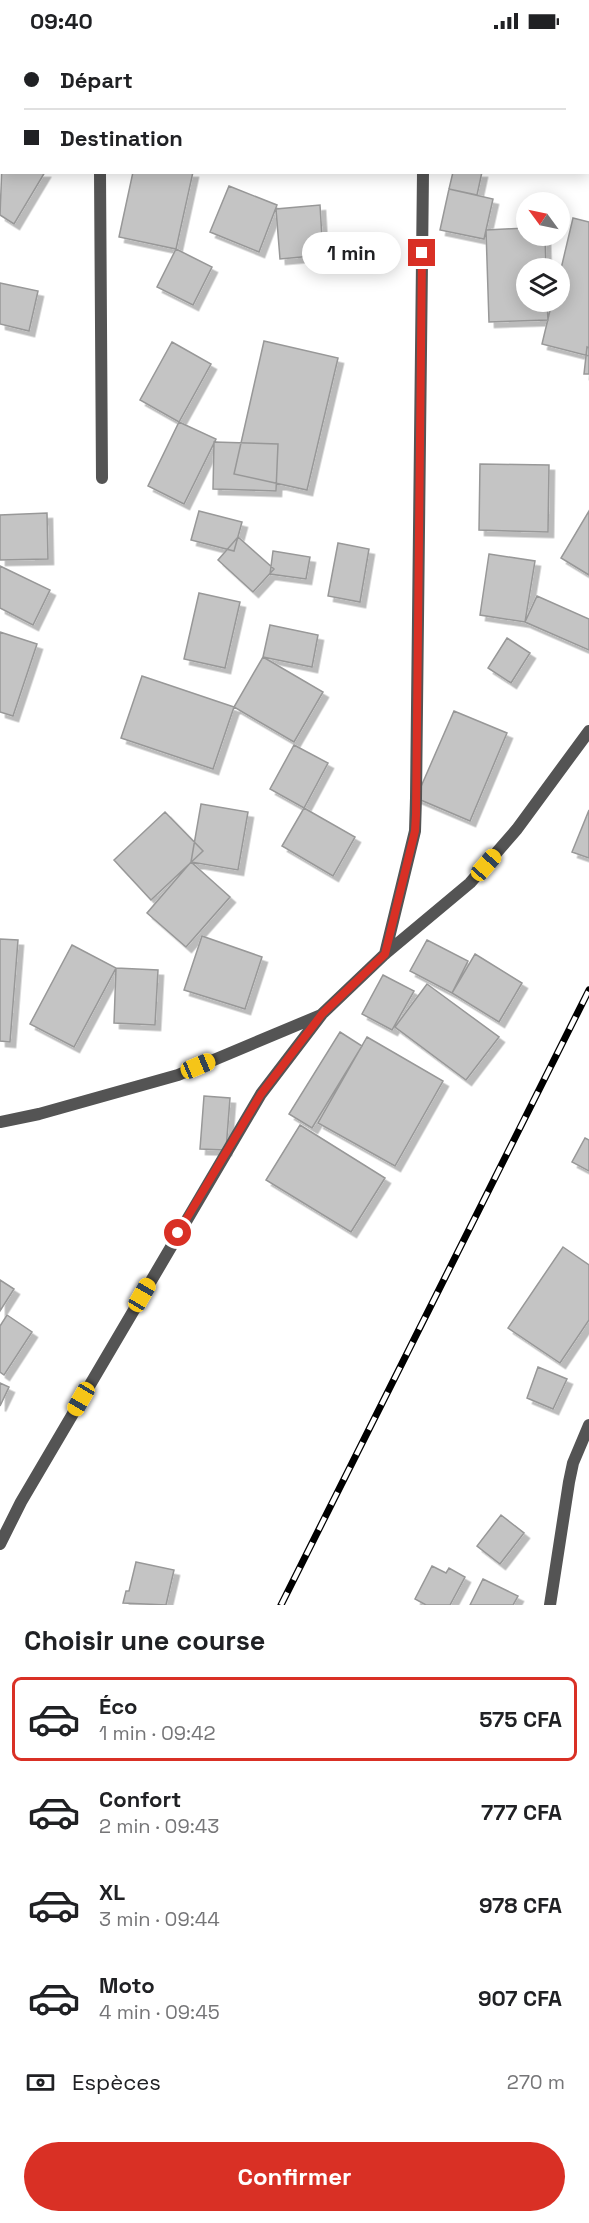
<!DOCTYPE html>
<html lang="fr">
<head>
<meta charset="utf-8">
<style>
	body { margin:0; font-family:"Space Grotesk",sans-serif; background:#f2f2f2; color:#202124; height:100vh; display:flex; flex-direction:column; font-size:22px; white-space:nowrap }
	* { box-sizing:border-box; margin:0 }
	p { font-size:20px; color:#757577 }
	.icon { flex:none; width:33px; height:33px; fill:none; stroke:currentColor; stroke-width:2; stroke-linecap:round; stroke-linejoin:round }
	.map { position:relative; height:1563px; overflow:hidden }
	.panel { display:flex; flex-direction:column; background:#fff; flex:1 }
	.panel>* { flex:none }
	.guide { position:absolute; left:0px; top:0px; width:590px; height:132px; box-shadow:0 3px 15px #0003; display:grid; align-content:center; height:132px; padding:0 24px; background:#fff }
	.needle { width:39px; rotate:303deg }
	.fabs { position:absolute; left:516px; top:150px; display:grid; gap:12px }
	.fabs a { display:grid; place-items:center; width:54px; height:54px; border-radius:50%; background:#fff; box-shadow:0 3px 15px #0003; font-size:30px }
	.end { position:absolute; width:27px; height:27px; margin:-14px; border:8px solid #d93025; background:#fff; box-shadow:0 0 0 3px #fff }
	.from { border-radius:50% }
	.bubble { position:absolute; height:42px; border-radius:21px; background:#fff; box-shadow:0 3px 15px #0003; font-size:20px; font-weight:700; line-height:42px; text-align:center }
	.car { position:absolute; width:18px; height:36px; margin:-18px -9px; border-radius:8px; box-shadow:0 0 4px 2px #0007; background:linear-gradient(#f5c518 24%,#345 0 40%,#f5c518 0 76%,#345 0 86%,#f5c518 0) }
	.guide b { display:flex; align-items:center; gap:21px; height:57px; font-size:22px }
	.guide b+b { border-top:2px solid #e0e0e0 }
	.guide i { width:15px; height:15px; background:#202124 }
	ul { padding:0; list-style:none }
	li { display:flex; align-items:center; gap:18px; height:84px; margin:0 12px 9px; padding:0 12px; border:3px solid transparent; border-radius:9px }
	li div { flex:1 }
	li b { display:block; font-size:22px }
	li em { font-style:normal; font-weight:700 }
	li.current { border-color:#d93025 }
	li>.icon { width:54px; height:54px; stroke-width:1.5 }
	h2 { padding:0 24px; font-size:27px; line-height:72px }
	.pay { display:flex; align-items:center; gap:15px; height:66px; padding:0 24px; font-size:22px }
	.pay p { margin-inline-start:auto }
	.action { display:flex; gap:12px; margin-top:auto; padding:12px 24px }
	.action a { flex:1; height:69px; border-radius:36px; background:#d93025; color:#fff; font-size:24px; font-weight:700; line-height:69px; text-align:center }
	.status { display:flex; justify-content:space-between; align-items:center; height:42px; padding:0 30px; background:#fff; direction:ltr }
	.status svg { height:16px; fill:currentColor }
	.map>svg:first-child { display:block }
	.building { fill:#c4c4c4; stroke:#989898; stroke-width:1.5; filter:url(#shadow) }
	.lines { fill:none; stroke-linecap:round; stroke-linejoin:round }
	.street { stroke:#545454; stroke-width:12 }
	.rail-casing { stroke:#000; stroke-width:7 }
	.rail { stroke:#fff; stroke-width:4.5; stroke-dasharray:14; stroke-linecap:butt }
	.route { stroke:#d93025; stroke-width:8 }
</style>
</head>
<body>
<div class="status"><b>09:40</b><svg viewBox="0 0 49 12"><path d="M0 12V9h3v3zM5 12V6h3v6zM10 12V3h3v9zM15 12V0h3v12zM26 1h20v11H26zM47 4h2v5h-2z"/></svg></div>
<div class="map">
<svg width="589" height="1563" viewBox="0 0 589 1563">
	<defs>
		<filter id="shadow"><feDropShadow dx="5.5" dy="5.5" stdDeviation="0" flood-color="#0004"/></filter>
	</defs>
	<rect width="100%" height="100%" fill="#fff"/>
	<path class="building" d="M2 122V130H45L14 182 0 173Z
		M133 130H193L176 207 119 195Z
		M453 130H482L477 153 449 147Z
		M229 144 277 163 259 210 210 190Z
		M449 147 493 157 484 197 440 188Z
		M320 163 323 213 280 217 276 167Z
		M573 176 589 180V314L542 302 552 260H560V231Z
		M526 186V194H545L546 226H526V260H547L548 278 489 280 486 188Z
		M176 207 212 225 193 263 157 245Z
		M0 241 38 249 29 289 0 282Z
		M264 299 338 316 307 448 234 432Z
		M172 300 211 322 179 380 140 358Z
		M587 305 589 306V332H584Z
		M179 380 216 397 184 462 148 444Z
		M214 400 278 402 276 449 213 447Z
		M480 422 549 423 548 490 479 488Z
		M199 469 242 480 234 509 191 498Z
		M589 469V533L561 516Z
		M47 471 48 517 0 518V473Z
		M238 495 274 527 253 550 218 518Z
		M338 501 369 507 360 560 328 554Z
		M273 509 310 515 306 537 270 532Z
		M489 512 535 519 525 580 480 573Z
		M0 524 50 548 33 583 0 566Z
		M199 551 240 560 225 626 184 617Z
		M537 554 589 577V608L525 580Z
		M270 583 318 593 312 625 263 615Z
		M0 590 37 602 13 674 0 670Z
		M507 596 530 611 511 641 488 626Z
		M263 615 323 650 294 700 234 665Z
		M142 634 234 665 213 727 121 696Z
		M454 669 507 691 470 779 416 756Z
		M294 703 328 721 304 766 270 747Z
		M201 762 248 770 238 828 191 820Z
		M304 766 355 795 333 834 282 804Z
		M589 768V816L572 810Z
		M165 770 203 809 151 858 114 818Z
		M191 820 230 855 186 905 147 871Z
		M202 894 262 915 245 967 184 948Z
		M0 897 18 898 10 1000 0 999Z
		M427 898 468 919 452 951 410 929Z
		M72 903 116 926 74 1005 30 982Z
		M475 912 522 941 499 980 452 951Z
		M116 926 158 928 155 983 114 981Z
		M383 933 414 949 392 988 362 972Z
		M427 942 499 995 466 1038 395 985Z
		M340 990 362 1004 312 1086 289 1072Z
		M367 995 443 1039 395 1124 318 1081Z
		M204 1054 230 1056 226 1108 200 1107Z
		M300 1083 385 1136 351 1190 266 1138Z
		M585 1096 589 1098V1129L572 1120Z
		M563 1205 589 1223V1278L560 1321 508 1286Z
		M0 1238 14 1247 0 1269Z
		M7 1273 32 1290 4 1333 0 1330V1284Z
		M538 1325 567 1337 553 1367 527 1356Z
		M0 1341 9 1345 0 1364Z
		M501 1473 524 1491 500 1522 477 1504Z
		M136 1520 174 1528 166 1563 123 1561 126 1549H129Z
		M432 1524 446 1531 449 1526 465 1535 450 1563H426L415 1557Z
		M483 1537 518 1554 513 1563H470Z"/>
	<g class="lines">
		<path class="street" d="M99 0V2
			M428 0V2
			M100 130 102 436
			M385 912 415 789 416 756 423 130
			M0 1080 39 1072 178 1033 321 973
			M0 1502 21 1460 261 1052 322 972 385 912 470 841 517 787 589 689
			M550 1563 569 1440 573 1421 589 1383"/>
		<defs>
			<path id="rail" d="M281 1563 589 948"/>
		</defs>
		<use href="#rail" class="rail-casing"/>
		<use href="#rail" class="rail"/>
	</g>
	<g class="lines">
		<path class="route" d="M178 1191 261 1052 322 972 385 912 415 789 416 773 422 211"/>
	</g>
</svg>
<div class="fabs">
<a><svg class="needle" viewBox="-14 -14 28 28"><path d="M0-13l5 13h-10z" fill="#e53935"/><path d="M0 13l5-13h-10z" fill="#757577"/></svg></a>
<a><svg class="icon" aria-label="layers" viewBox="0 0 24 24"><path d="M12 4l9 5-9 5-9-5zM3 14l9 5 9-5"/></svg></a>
</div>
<i class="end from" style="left:178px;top:1191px"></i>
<i class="end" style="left:422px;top:211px"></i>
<div class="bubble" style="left:302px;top:190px;width:99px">1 min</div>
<i class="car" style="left:486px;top:823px;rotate:41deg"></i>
<i class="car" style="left:198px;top:1024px;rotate:67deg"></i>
<i class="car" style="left:142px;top:1253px;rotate:30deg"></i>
<i class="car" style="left:81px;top:1357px;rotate:210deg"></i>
<div class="guide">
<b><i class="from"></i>Départ</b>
<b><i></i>Destination</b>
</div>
</div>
<section class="panel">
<h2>Choisir une course</h2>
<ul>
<li class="current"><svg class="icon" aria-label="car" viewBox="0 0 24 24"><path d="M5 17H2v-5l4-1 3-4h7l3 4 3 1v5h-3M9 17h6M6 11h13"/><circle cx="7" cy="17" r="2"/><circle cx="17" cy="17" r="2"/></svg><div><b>Éco</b><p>1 min · 09:42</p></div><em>575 CFA</em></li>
<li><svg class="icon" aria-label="car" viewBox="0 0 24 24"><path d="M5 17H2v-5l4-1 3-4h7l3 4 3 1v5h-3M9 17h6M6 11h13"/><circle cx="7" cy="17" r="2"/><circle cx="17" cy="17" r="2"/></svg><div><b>Confort</b><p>2 min · 09:43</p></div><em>777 CFA</em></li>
<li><svg class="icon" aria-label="car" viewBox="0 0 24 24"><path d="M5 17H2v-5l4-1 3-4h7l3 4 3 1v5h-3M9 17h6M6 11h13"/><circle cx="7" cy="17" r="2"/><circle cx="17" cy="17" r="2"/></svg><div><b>XL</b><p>3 min · 09:44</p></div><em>978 CFA</em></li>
<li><svg class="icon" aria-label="car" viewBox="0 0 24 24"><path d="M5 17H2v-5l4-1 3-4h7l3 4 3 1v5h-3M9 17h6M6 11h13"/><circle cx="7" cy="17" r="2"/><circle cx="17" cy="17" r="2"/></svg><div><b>Moto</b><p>4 min · 09:45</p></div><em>907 CFA</em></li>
</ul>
<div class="pay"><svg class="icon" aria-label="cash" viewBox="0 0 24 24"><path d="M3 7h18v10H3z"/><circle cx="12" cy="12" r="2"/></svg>Espèces<p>270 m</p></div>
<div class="action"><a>Confirmer</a></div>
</section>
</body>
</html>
